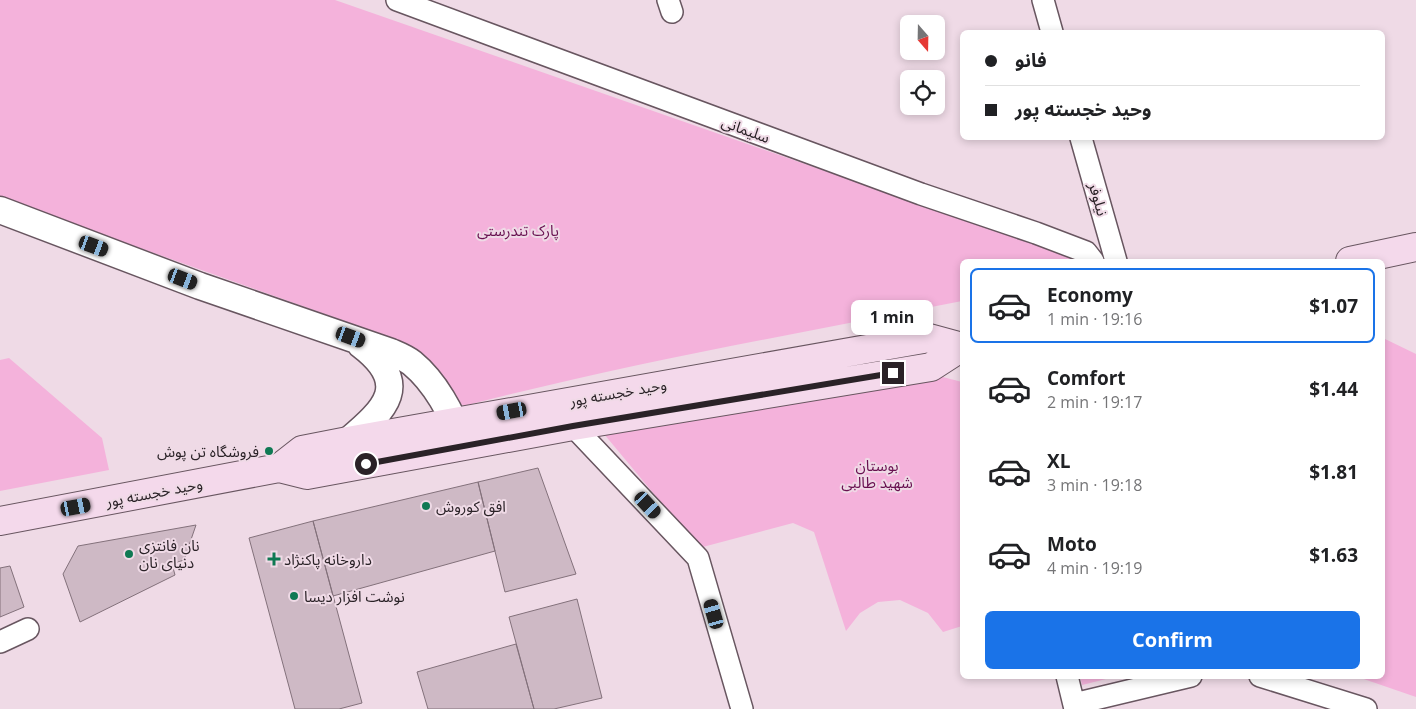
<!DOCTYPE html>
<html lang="en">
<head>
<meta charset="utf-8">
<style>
	body { margin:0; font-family:"Open Sans","Noto Sans Arabic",sans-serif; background:#f2f2f2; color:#202124; height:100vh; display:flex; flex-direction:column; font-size:19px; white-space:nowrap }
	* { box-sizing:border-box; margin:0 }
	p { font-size:16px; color:#757577 }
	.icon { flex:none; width:28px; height:28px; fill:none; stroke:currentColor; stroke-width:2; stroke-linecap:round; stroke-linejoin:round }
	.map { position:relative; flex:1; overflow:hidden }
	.drawer { position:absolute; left:960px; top:259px; width:425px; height:420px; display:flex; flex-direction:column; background:#fff; border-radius:8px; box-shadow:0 2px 8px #0003 }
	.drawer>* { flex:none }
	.banner { position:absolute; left:960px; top:30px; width:425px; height:110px; border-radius:8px; box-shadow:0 2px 8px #0003; display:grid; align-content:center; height:110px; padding:0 25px; background:#fff }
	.needle { width:32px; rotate:160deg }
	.buttons { position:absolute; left:900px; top:15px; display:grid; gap:10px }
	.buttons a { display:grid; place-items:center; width:45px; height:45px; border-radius:8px; background:#fff; box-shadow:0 2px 8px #0003; font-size:25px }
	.end { position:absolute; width:22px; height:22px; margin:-11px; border:6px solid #2a2227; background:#fff; box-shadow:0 0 0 2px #fff }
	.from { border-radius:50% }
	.bubble { position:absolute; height:35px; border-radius:8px; background:#fff; box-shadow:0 2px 8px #0003; font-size:16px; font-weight:700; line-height:35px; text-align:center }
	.car { position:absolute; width:15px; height:30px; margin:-15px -8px; border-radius:6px; box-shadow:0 0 4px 1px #0007; background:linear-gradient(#222 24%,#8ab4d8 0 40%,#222 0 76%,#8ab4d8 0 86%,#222 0) }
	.banner b { display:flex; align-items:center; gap:18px; height:48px; font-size:19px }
	.banner b+b { border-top:1px solid #e0e0e0 }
	.banner i { width:12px; height:12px; background:#202124 }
	ul { padding:9px 0 0; list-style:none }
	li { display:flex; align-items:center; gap:15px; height:75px; margin:0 10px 8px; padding:0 15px; border:2px solid transparent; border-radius:8px }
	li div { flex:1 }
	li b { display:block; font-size:19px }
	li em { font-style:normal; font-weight:700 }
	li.on { border-color:#1a73e8 }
	li>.icon { width:45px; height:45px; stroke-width:1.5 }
	.cta { display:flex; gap:10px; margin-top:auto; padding:10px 25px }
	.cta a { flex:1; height:58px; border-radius:8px; background:#1a73e8; color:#fff; font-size:20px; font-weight:700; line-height:58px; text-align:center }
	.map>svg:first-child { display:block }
	.green { fill:#f4b2db }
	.building { fill:#ceb9c5; stroke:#83717b }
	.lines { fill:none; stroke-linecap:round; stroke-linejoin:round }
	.minor-casing { stroke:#685660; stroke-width:24 }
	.tertiary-casing { stroke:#685660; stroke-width:29 }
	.secondary-casing { stroke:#685660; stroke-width:30 }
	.minor { stroke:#fff; stroke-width:21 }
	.tertiary { stroke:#fff; stroke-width:26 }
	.secondary { stroke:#f4d9eb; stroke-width:28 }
	.route { stroke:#2a2227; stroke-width:6 }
	.poi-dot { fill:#0f7953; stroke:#efdae6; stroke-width:2 }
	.labels { text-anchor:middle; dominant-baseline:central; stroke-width:4; stroke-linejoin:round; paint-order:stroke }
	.street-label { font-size:15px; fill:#2a2227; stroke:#efdae6 }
	.park-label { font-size:15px; fill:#681050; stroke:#efdae6 }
	.poi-label { font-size:15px; fill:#2a2227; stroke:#efdae6; text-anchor:start }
</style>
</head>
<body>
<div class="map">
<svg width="1416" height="709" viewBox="0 0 1416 709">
	<rect width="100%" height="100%" fill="#efdae6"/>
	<path class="green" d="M0 0H335L1063 254 1074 261H962V301C796 334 629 363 464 406L452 398 432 363 419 352 403 342 0 198Z
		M1383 338 1416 354V697L1355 676H1382Z
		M9 358 102 438 109 470 0 491V360Z
		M935 375 962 382V626L943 632 928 613 900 600 878 602 860 613 846 631 814 532 793 523 699 548 604 434Z
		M1080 676H1118L1082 685Z"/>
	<path class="building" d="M538 468 576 574 505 592 478 482Z
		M478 482 495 551 333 596 313 521Z
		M313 521 362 703 339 709H295L249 538Z
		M196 525 184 560 172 564 175 575 80 622 63 574 78 546Z
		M10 566 24 607 0 617V568Z
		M577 599 602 698 554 709H534L509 617Z
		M516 644 534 709H428L417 672Z"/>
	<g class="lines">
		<defs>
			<path id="minor" d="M397 0 921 194 1036 233 1086 252 1093 261
				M668 0 672 12
				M1043 0 1052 32
				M1081 138 1116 261
				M573 426 698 558 742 709
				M0 642 28 629
				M1067 676 1075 709
				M1260 676 1366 709
				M1074 704 1191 676"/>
			<path id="tertiary" d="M0 210 200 286 391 352C398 355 406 358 412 363 435 382 452 413 462 442
				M348 441C386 409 412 384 361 345"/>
			<path id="secondary" d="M1350 261 1416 247
				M279 468 302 450 348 441 929 338 962 347
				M0 521 279 468 307 475 573 426 931 367 962 347"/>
		</defs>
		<use href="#minor" class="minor-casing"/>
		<use href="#tertiary" class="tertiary-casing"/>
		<use href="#secondary" class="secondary-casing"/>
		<use href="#minor" class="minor"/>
		<use href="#tertiary" class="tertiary"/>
		<use href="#secondary" class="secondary"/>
	</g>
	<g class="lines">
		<path class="route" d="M366 464 573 426 893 373"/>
	</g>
	<g class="poi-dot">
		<circle cx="269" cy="451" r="5"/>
		<circle cx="426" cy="506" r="5"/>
		<circle cx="129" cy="554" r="5"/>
		<path d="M271.5 551.5h5v5h5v5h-5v5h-5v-5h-5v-5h5z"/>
		<circle cx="294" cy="596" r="5"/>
	</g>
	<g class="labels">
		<g class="street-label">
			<text transform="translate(746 129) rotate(20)">سلیمانی</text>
			<text transform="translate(1099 199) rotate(74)">نیلوفر</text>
			<text transform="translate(618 392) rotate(-10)">وحید خجسته پور</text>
			<text transform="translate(154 492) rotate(-11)">وحید خجسته پور</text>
		</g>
		<g class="park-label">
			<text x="518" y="230">پارک تندرستی</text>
			<text x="877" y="465">بوستان<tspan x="877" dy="17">شهید طالبی</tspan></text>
		</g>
		<g class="poi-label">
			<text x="259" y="451" text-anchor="end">فروشگاه تن پوش</text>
			<text x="436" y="506">افق کوروش</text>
			<text x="139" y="545">نان فانتزی<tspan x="139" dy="17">دنیای نان</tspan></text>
			<text x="284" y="559">داروخانه پاکنژاد</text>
			<text x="304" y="596">نوشت افزار دیسا</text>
		</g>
	</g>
</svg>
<div class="buttons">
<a><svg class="needle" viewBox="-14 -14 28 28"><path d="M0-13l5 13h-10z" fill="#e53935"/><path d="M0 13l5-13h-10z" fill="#757577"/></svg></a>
<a><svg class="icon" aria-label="locate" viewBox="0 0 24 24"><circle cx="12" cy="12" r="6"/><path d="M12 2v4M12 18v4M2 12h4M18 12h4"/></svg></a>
</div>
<i class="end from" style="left:366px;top:464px"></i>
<i class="end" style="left:893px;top:373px"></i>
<div class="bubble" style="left:851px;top:300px;width:82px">1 min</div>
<i class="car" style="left:94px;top:246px;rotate:110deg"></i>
<i class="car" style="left:183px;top:279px;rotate:111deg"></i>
<i class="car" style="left:351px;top:337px;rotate:110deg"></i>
<i class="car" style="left:512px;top:411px;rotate:260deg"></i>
<i class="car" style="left:648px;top:505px;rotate:137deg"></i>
<i class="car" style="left:76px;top:507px;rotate:79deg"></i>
<i class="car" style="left:714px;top:614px;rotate:344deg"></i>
<div class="banner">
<b><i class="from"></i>فانو</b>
<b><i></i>وحید خجسته پور</b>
</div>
<section class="drawer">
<ul>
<li class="on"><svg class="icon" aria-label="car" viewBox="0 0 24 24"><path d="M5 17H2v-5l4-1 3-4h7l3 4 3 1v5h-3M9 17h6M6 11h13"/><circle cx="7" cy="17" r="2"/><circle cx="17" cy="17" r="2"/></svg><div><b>Economy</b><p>1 min · 19:16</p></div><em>$1.07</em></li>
<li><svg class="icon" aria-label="car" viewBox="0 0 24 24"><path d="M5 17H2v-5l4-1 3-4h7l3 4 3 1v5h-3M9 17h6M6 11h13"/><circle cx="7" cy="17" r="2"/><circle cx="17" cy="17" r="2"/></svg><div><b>Comfort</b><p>2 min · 19:17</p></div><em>$1.44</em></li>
<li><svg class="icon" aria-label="car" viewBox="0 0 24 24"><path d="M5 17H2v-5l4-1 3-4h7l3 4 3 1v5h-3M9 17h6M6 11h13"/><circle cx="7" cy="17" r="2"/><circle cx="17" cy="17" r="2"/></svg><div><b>XL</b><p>3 min · 19:18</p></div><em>$1.81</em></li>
<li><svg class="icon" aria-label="car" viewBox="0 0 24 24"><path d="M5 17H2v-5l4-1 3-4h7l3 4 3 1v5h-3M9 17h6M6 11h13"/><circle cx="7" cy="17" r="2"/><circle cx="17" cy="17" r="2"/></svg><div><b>Moto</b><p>4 min · 19:19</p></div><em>$1.63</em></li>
</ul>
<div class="cta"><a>Confirm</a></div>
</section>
</div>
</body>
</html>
